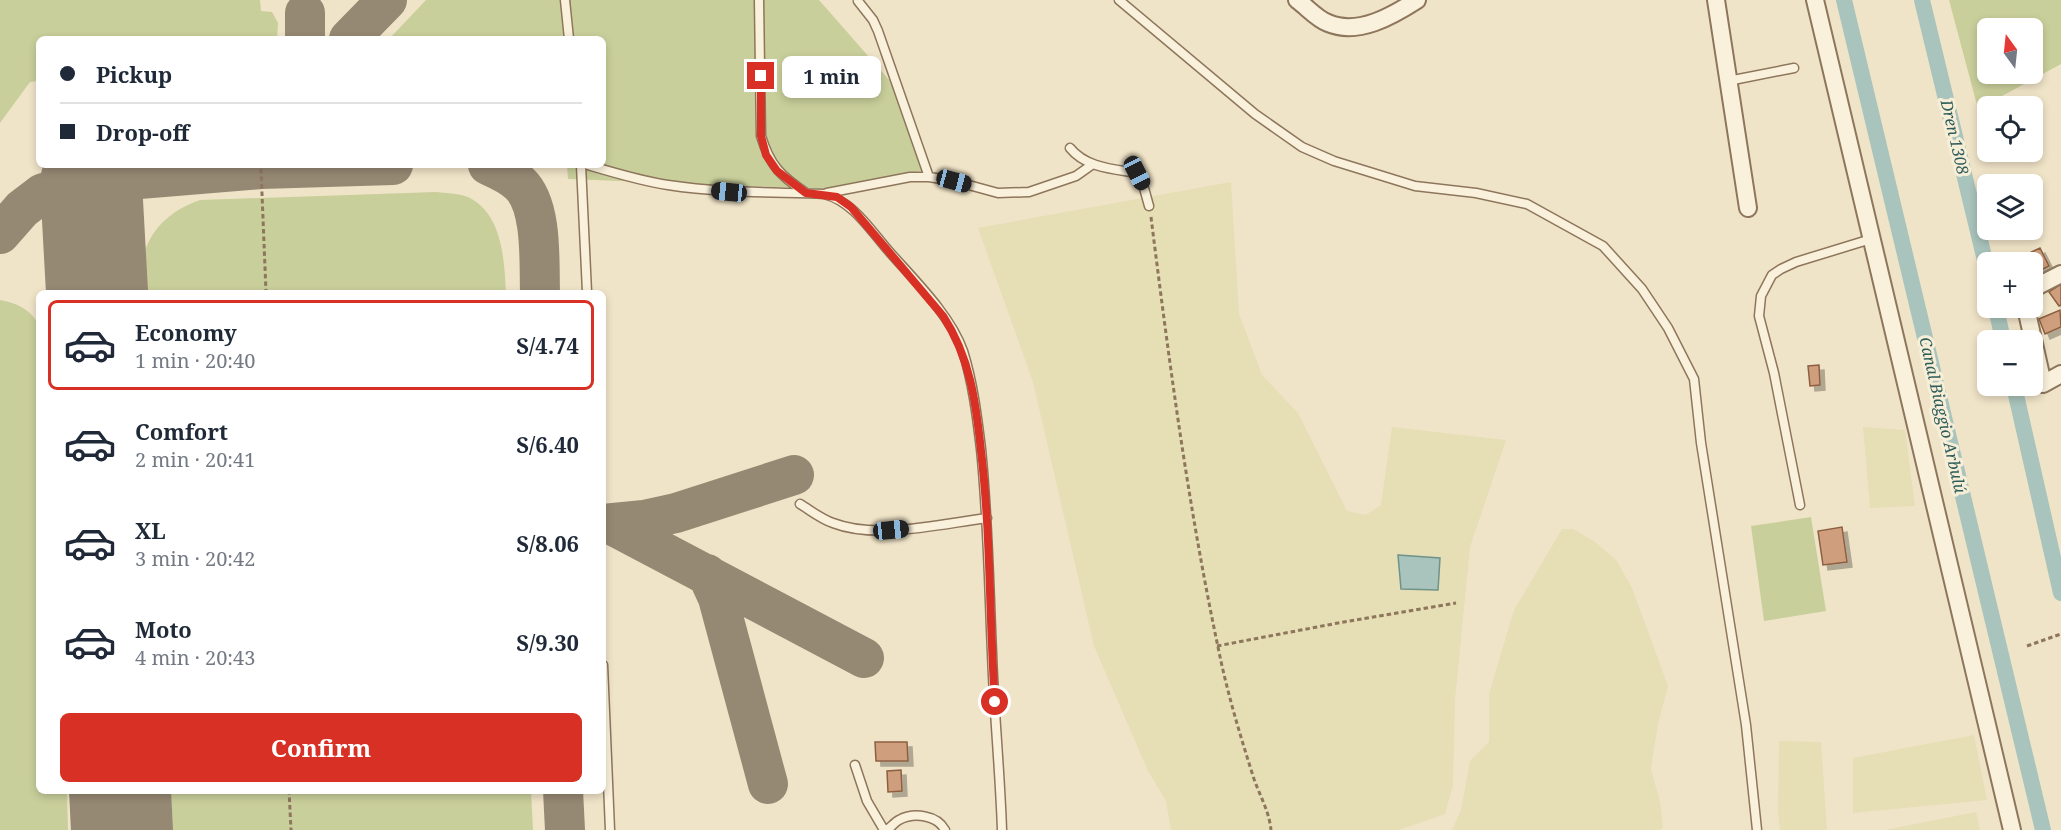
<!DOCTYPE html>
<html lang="en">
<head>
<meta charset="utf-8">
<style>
	body { margin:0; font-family:"Noto Serif",serif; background:#f2f2f3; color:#1f2937; height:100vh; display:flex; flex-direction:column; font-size:22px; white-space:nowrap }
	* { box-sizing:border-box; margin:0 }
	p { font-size:20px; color:#747a83 }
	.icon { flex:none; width:33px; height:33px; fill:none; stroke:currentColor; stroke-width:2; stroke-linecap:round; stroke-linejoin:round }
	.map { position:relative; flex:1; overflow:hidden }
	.panel { position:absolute; left:36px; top:290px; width:570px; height:504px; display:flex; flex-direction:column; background:#fff; border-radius:9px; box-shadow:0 3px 9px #0003 }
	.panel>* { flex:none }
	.banner { position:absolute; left:36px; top:36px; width:570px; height:132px; border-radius:9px; box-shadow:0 3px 9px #0003; display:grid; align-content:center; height:132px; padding:0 24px; background:#fff }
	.needle { width:39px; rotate:345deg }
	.tools { position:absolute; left:1977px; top:18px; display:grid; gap:12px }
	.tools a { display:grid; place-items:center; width:66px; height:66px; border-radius:9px; background:#fff; box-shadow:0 3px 9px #0003; font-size:30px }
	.end { position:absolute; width:27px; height:27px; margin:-14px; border:8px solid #d93025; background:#fff; box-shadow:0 0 0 3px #fff }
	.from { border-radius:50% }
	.bubble { position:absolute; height:42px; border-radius:9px; background:#fff; box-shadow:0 3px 9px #0003; font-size:20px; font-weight:700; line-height:42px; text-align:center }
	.car { position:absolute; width:18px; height:36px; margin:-18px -9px; border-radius:8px; box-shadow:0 0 4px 2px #0007; background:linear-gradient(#222 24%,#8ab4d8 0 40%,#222 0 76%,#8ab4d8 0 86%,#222 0) }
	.banner b { display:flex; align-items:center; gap:21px; height:57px; font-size:22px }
	.banner b+b { border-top:2px solid #e0e1e3 }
	.banner i { width:15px; height:15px; background:#1f2937 }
	ul { padding:10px 0 0; list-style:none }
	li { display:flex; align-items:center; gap:18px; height:90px; margin:0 12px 9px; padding:0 12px; border:3px solid transparent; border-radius:9px }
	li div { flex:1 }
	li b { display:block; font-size:22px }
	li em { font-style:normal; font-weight:700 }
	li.current { border-color:#d93025 }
	li>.icon { width:54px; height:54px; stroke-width:1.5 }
	.primary-button { display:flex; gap:12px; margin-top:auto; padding:12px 24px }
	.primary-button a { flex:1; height:69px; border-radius:9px; background:#d93025; color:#fff; font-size:24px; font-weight:700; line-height:69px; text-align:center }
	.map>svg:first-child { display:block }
	.farmland { fill:#e6deb5 }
	.green { fill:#c9cf9b; fill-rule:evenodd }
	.water { fill:#a9c4bc; stroke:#6f938a; stroke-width:1.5 }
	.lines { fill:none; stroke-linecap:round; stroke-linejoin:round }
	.canal { stroke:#a9c4bc; stroke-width:16 }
	.taxiway { stroke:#968974; stroke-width:40 }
	.runway { stroke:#968974; stroke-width:102 }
	.building { fill:#cf9f7d; stroke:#8d5f41; stroke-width:1.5; filter:url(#shadow) }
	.service-casing { stroke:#8d765c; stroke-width:11 }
	.minor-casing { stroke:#8d765c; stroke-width:20 }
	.path { stroke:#8d765c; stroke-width:3; stroke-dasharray:4.5 3; stroke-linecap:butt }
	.service { stroke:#faf1dc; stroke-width:8 }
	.minor { stroke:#faf1dc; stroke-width:16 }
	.route { stroke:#d93025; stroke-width:8 }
	.labels { text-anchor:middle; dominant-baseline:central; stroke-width:6; stroke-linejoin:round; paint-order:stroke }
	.water-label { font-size:16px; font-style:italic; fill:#2f5d5a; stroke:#f7eed8 }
</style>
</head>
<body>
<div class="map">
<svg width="2061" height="830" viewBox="0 0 2061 830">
	<defs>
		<filter id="shadow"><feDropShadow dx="5" dy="5" stdDeviation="0" flood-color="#0004"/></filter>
	</defs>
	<rect width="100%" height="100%" fill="#f0e4c8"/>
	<path class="farmland" d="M1231 182 1239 314 1262 375 1298 413 1347 511 1366 515 1381 505 1392 427 1506 440 1470 547 1455 700 1453 785 1445 814 1399 830H1171L1166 801 1148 771 1094 646 1033 382 978 228Z
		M1863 427 1905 430 1915 506 1870 508Z
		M1562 529H1573L1595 542 1616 560 1632 588 1668 686 1658 724 1651 769 1660 802 1663 827 1661 830H1452L1461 810 1470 761 1489 742V694L1514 610Z
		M1974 735 1987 800 1853 813V758Z
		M1779 741 1821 742 1827 830H1780L1778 812Z
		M1976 812 1980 830H1885Z"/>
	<path class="green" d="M0 0H260L261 11 272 12 278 23 277 39H39V81L30 82 0 123Z
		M426 0H819L898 90 926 170 828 189 568 179 567 165H603V39H389Z
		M1949 0H2061V64L1978 109ZM1988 28H2032V74H1988Z
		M435 192C445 193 458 193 468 197 503 214 504 260 506 292H145C144 281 141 265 144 254 152 226 174 209 200 200Z
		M0 300C17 303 30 309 39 325V790L67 791 68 830H0Z
		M1811 517 1826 611 1764 621 1751 526Z
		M171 791H531L533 830H173Z"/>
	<path class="water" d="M1398 555 1440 558 1438 590 1401 589Z"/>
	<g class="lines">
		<path class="canal" d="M1844 0 2043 830
			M1922 0 1988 273
			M1996 308 2003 340
			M2014 386 2061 593"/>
		<path class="taxiway" d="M305 39V13
			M349 39 387 0
			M488 165C499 170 511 175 520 184 543 206 539 263 540 292
			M0 234 22 209 43 193 91 183 261 169 393 165
			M603 524 644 520 676 513 794 475
			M612 525 864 658
			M707 574 718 598 768 784
			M563 790 565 830"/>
		<path class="runway" d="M91 183 97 292
			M120 790 122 830"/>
	</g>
	<path class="building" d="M2040 248 2049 266 2037 272 2027 254Z
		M2061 284V305L2059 306 2049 292Z
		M2060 310 2061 327 2045 334 2039 319Z
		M1819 365 1820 385 1810 386 1808 366Z
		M1842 527 1847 562 1823 565 1818 531Z
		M875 742H907L908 761H876Z
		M901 770 902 791 888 792 887 771Z"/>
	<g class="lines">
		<defs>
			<path id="service" d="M565 0 569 39
				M759 0 761 136C770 166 781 176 806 193
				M1119 0 1255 114 1302 147 1334 161 1415 186 1476 193 1527 204 1603 246 1642 289 1668 328 1694 379 1701 443 1746 725 1757 830
				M858 1 873 20 878 31 929 177
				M1728 81 1794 68
				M1070 148C1086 168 1114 169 1137 173L1144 188 1149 206
				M581 165 587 292
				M588 165C615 173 641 181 668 185 720 193 772 192 824 194 852 201 869 228 887 249 913 279 950 314 963 351 973 383 977 416 981 449 988 517 989 585 992 653 994 712 1000 771 1002 830
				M827 193 910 177H929L954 181 998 193 1029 192 1076 176 1093 164
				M800 504C810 510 821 519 833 523 877 540 940 524 987 518
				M1800 505 1774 373 1759 316 1761 296 1772 275 1781 269 1796 262 1871 239
				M603 665 610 830
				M855 765 867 801 884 830
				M887 830C891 827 895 822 899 820 914 812 937 815 945 830"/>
			<path id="minor" d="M1297 0C1307 7 1317 19 1328 23 1358 36 1392 16 1417 0
				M1716 0 1748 208
				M1815 0 2012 830
				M2032 289 2061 274
				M2026 308 2043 384 2061 374"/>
		</defs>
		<use href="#service" class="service-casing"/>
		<use href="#minor" class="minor-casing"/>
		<path class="path" d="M261 169 266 292
			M1151 217C1169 361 1188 505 1218 647 1227 692 1240 735 1254 779 1260 796 1269 811 1271 830
			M1217 646 1338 623 1456 603
			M2027 646 2061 634
			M289 790 291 830"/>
		<use href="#service" class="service"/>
		<use href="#minor" class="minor"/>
	</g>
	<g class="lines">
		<path class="route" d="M761 76V136L766 155 777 171 806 193 837 197 851 207 943 316C970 357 976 403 981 451 991 534 989 618 995 702"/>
	</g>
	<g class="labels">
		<g class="water-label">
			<text transform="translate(1955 137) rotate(77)">Dren 1308</text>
			<text transform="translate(1943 415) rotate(77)">Canal Biaggio Arbulú</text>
		</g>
	</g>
</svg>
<div class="tools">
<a><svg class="needle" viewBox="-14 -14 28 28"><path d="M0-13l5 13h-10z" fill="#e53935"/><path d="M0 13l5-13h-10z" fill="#747a83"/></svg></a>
<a><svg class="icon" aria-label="locate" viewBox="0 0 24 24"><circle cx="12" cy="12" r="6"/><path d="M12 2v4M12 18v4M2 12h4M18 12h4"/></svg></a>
<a><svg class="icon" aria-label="layers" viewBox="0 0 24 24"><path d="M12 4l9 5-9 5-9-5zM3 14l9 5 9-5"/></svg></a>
<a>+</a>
<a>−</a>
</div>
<i class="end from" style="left:995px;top:702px"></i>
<i class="end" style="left:761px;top:76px"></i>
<div class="bubble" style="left:782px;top:56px;width:99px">1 min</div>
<i class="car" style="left:1137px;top:173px;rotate:153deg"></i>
<i class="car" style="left:954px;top:181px;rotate:105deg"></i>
<i class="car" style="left:729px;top:192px;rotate:276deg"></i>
<i class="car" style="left:891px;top:530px;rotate:84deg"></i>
<div class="banner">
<b><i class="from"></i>Pickup</b>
<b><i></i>Drop-off</b>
</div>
<section class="panel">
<ul>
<li class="current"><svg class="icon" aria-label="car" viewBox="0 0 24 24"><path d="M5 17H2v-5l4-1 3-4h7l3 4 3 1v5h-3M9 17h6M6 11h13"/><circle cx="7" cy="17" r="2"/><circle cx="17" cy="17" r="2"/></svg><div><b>Economy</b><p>1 min · 20:40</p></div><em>S/4.74</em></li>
<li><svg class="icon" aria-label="car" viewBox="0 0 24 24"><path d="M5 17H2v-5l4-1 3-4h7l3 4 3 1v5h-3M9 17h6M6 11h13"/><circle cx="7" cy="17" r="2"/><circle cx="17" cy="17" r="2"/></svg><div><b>Comfort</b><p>2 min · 20:41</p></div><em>S/6.40</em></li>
<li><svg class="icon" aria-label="car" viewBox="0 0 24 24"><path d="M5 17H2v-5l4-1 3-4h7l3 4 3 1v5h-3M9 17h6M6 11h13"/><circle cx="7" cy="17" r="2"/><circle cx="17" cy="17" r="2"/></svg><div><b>XL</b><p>3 min · 20:42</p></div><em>S/8.06</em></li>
<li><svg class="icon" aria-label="car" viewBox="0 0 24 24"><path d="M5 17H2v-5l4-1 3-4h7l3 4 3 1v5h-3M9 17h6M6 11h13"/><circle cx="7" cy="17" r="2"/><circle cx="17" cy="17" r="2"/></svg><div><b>Moto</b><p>4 min · 20:43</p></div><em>S/9.30</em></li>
</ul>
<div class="primary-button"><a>Confirm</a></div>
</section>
</div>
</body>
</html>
